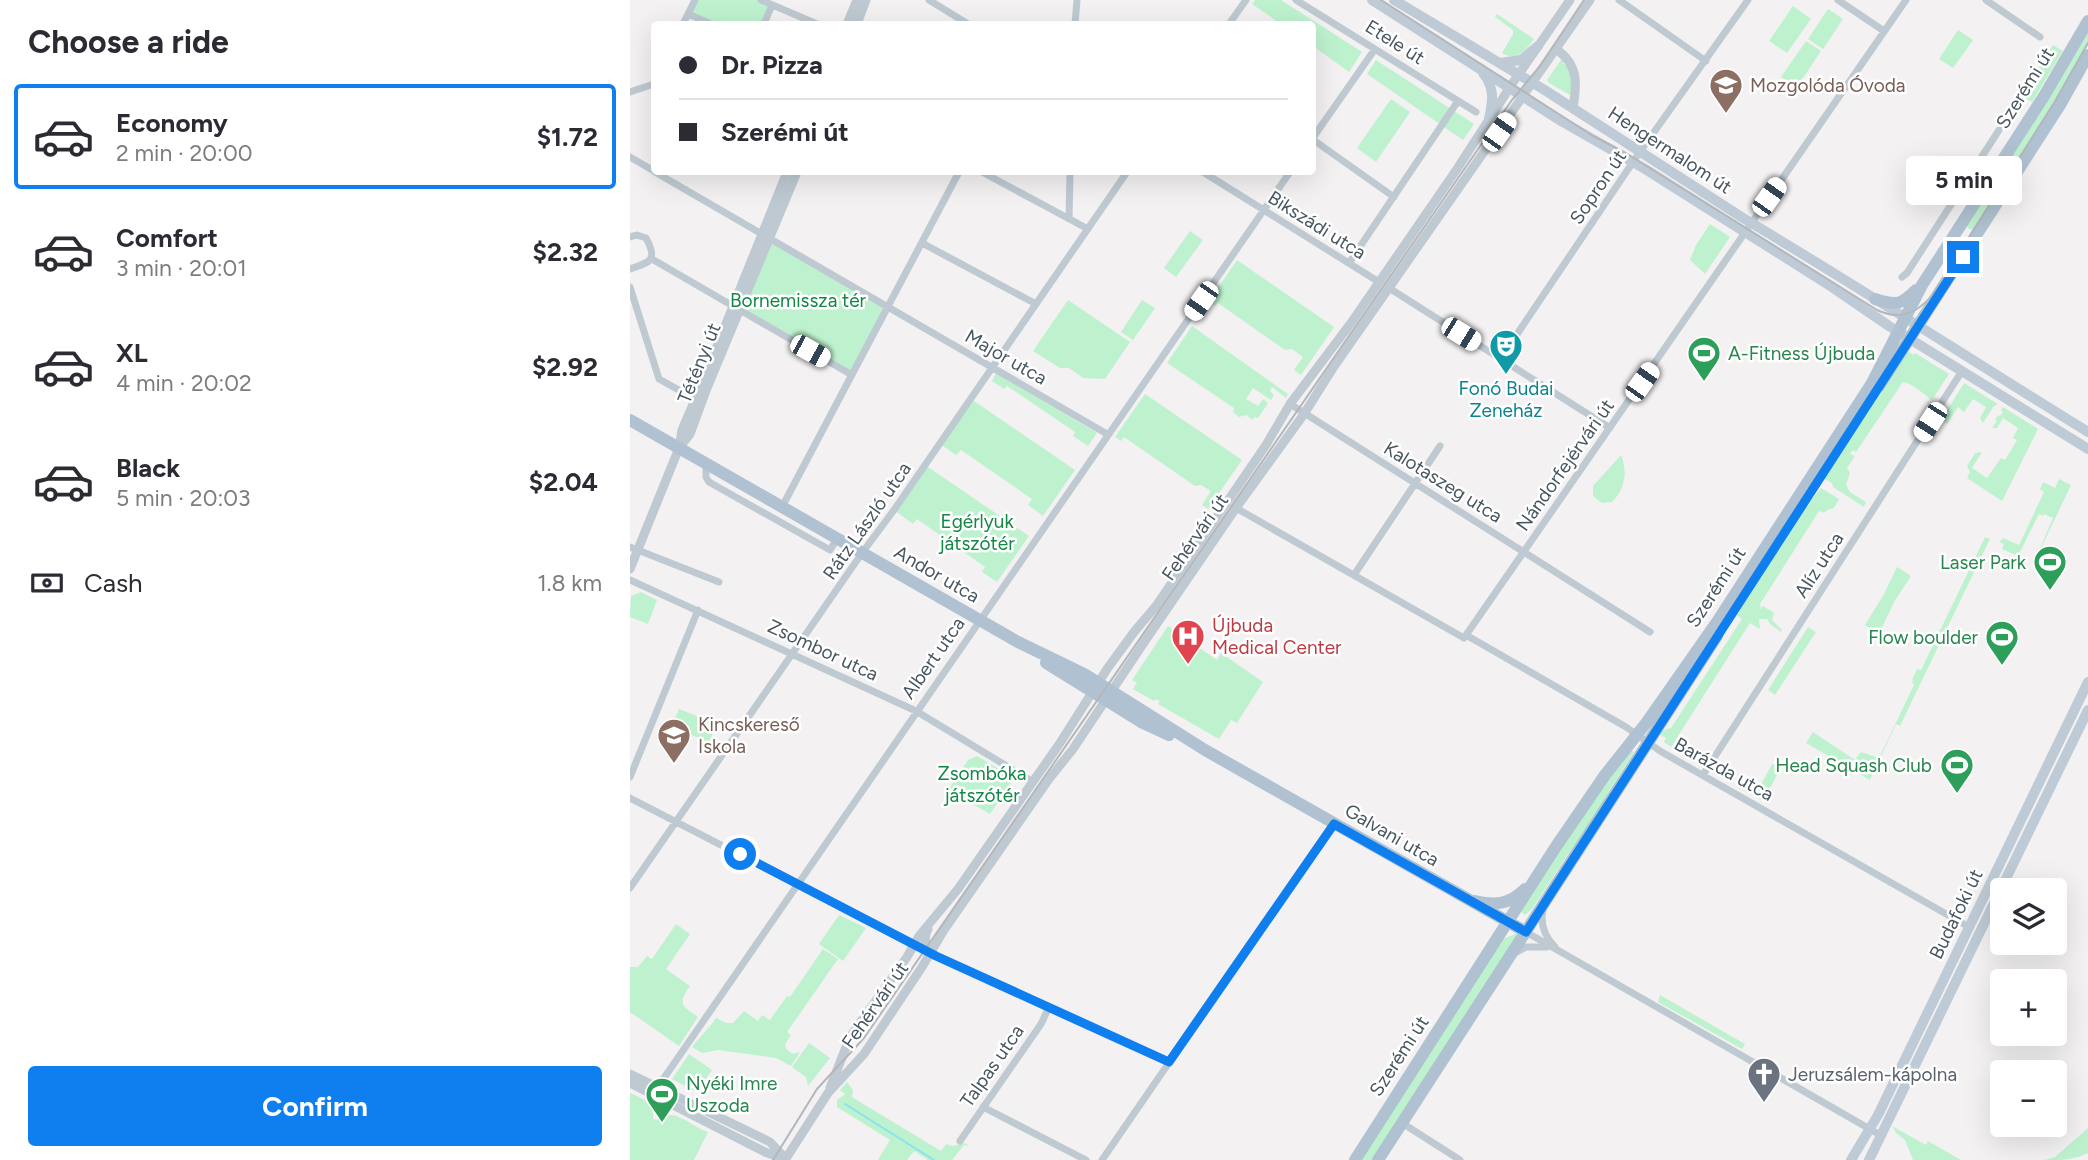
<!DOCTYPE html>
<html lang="en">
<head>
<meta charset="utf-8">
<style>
	body { margin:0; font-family:Figtree,sans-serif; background:#f7f7f7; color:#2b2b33; height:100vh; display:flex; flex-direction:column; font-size:26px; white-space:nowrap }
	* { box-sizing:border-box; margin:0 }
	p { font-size:23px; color:#7c7c81 }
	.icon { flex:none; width:38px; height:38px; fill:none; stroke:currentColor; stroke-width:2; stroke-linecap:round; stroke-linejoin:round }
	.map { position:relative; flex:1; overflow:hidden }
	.sheet { display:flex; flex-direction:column; background:#fff; width:630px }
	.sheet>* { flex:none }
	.top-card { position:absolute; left:21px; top:21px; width:665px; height:154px; border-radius:7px; box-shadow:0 7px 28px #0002; display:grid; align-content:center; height:154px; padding:0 28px; background:#fff }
	.controls { position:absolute; left:1360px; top:878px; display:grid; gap:14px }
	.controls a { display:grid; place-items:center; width:77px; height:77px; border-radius:7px; background:#fff; box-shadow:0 7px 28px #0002; font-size:35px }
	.end { position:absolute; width:32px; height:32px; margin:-16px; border:9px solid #0f7ff0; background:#fff; box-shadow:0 0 0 4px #fff }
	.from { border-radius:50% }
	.bubble { position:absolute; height:49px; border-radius:7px; background:#fff; box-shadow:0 7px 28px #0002; font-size:23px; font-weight:700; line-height:49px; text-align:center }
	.car { position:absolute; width:21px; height:42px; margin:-21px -10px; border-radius:9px; box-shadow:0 0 5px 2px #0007; background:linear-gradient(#fff 24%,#345 0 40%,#fff 0 76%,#345 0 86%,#fff 0) }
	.top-card b { display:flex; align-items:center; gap:24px; height:66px; font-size:26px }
	.top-card b+b { border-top:2px solid #e1e1e2 }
	.top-card i { width:18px; height:18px; background:#2b2b33 }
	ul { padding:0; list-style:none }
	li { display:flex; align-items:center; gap:21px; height:105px; margin:0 14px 10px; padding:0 14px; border:4px solid transparent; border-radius:7px }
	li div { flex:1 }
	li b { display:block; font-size:26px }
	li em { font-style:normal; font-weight:700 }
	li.current { border-color:#0f7ff0 }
	li>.icon { width:63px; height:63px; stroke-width:1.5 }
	h2 { padding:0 28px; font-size:32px; line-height:84px }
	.pay { display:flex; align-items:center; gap:18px; height:77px; padding:0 28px; font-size:26px }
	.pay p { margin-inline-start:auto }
	.action { display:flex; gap:14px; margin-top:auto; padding:14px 28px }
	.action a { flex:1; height:80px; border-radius:7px; background:#0f7ff0; color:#fff; font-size:28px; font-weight:700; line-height:80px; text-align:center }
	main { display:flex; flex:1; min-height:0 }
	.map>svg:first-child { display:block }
	.green { fill:#bef2cf }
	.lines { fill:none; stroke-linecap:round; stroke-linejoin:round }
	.stream { stroke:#89e2f1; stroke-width:2 }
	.minor { stroke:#bec9d1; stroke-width:7 }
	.tertiary { stroke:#bec9d1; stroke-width:9 }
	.secondary { stroke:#becbd6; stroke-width:10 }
	.primary { stroke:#b0c2d1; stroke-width:12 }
	.tram { stroke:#b3b7bc; stroke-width:2 }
	.route { stroke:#0f7ff0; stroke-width:9 }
	.labels { text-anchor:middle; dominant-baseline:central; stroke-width:5; stroke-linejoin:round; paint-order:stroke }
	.street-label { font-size:19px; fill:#485660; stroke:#fff }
	.education-label { font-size:19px; fill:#785e54; stroke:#fff; text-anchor:start }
	.park-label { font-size:19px; fill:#128746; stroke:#fff }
	.leisure-label { font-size:19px; fill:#27864d; stroke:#fff; text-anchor:end }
	.culture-label { font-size:19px; fill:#0d838f; stroke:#fff }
	.health-label { font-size:19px; fill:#be3a42; stroke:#fff; text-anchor:start }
	.worship-label { font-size:19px; fill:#5b616d; stroke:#fff; text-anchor:start }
</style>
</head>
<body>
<main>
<section class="sheet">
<h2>Choose a ride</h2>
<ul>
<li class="current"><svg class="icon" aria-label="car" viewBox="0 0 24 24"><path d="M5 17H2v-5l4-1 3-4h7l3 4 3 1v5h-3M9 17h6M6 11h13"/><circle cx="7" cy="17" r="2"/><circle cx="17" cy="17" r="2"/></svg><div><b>Economy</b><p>2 min · 20:00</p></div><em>$1.72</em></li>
<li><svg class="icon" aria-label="car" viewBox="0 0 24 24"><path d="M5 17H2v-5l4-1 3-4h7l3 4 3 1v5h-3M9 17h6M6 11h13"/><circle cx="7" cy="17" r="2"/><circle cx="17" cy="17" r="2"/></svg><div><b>Comfort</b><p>3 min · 20:01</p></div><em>$2.32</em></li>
<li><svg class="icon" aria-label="car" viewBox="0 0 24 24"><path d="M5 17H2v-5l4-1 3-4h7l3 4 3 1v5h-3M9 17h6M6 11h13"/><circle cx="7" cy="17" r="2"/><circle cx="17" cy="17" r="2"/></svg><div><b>XL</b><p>4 min · 20:02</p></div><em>$2.92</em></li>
<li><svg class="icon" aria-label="car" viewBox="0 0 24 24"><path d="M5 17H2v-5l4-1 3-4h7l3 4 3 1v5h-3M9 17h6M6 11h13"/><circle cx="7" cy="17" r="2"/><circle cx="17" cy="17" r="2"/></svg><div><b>Black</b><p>5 min · 20:03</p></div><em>$2.04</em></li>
</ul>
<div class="pay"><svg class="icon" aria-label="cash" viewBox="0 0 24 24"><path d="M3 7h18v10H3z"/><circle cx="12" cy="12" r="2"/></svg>Cash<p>1.8 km</p></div>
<div class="action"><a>Confirm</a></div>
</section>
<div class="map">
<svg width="1458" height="1160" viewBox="0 0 1458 1160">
	<rect width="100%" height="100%" fill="#f3f1f1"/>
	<path class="green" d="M65 0H131L142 5 134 24H81L58 14Z
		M625 0H651L732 52 719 72 683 46 682 24H651L622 4Z
		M1163 6 1181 19 1157 53 1139 41Z
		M1198 9 1213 19 1193 49 1178 39Z
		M867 14 904 39C895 51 886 62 872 53L883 34V30L865 17Z
		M1458 29V45L1443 72 1344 231 1335 226Z
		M1328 30 1343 40 1323 68 1309 59Z
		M1176 41 1191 51 1167 87 1151 77Z
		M1423 45 1433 51 1402 102 1393 97 1395 89Z
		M933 57V63C942 69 944 84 940 95L919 83 917 80Z
		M746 60 844 124 833 140 737 74Z
		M761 99 780 112 746 162 727 148Z
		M1080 224 1100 237 1075 274 1060 260 1066 245Z
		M560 231 573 240 546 277 534 268Z
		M140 238 258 307 222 375 110 311Z
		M607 260 704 327 671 375 664 370 673 357 662 349 655 350 588 303 585 306 579 301Z
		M438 300 500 342 475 379 453 378 439 368H430L403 351Z
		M512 300 525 308 503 340 491 332Z
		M562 326 658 394 656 398 642 387 640 391 644 395 641 400 623 388 616 399 628 406 633 399 638 403 628 418 624 417 623 420 616 415 609 417 603 412 604 408 537 363Z
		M1277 351 1284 355 1285 353 1319 374 1302 400C1291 393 1286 385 1273 382L1226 452 1223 450 1220 454 1225 456 1217 468 1220 473 1216 485 1220 492 1236 502 1234 507 1203 487 1202 483 1193 478Z
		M366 373 467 433 458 446 443 436 445 432 377 386 374 389 362 381Z
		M1334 383 1368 404 1364 406 1353 423 1350 418 1356 407 1343 399 1334 412 1328 407 1317 424 1311 420Z
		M515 394 612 460 578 509 572 505 581 491 571 485 565 486 494 437 491 441 485 437Z
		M341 399 445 470 413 516 398 505 402 499 331 450 326 455 310 444Z
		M1373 407 1408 429 1372 501 1337 478 1340 472 1337 466 1345 453 1352 452 1342 468 1357 478 1371 458 1375 460 1387 440 1383 438 1388 428 1373 418 1367 428H1362L1367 421 1365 420 1368 415 1370 416 1373 412 1371 410Z
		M991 455C998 472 995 489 982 502L972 503 963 496V486Z
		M295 465 399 536 367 582 352 572 355 567 287 519 283 524 264 510Z
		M1429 479 1441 485 1403 565 1423 518 1414 514 1413 516 1409 514 1388 556 1372 549 1374 544 1369 542 1373 538 1389 545 1414 492 1410 489 1413 482 1425 488Z
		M1191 488 1209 499 1204 508 1197 510 1194 513 1189 511 1130 604 1131 609 1133 606 1144 613 1142 620 1152 630 1151 632 1141 625 1137 619H1129L1130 629 1120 623 1041 747 1034 742 1036 738 1029 734 1030 731 1041 728 1112 619 1107 615 1174 510Z
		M1355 537 1360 539 1270 726 1266 724 1240 780 1176 743 1183 732 1225 760 1231 752 1249 758 1284 685 1281 681 1286 682 1282 680 1287 669 1291 670Z
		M1267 567 1281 576 1264 602 1249 634 1235 625 1254 594Z
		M11 592 27 600 18 624 0 617 1 596Z
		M538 626 587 660 591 653 633 682 607 723 601 720 589 739 528 704 530 701 526 699 524 701 503 689 507 683 502 680Z
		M1178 627 1186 632 1145 695 1138 690Z
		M49 709 87 724 79 742 41 727Z
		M1000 749 1004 752 979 791 973 804 959 827 936 857 902 909 895 915 890 911 952 816Z
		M347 756 384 778 360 814 318 790 338 760Z
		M1154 762 1133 801 1108 787 1111 782 1128 790 1142 764 1151 765Z
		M209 915 236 928 213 961 189 944Z
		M46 924 60 934 36 969 60 986C47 1004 52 1006 68 1017L49 1046 0 1012V967H8L17 956 22 959Z
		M885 934H889L743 1160H729L873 939Z
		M193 949 208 959 157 1032 161 1035 155 1044 156 1049 163 1054 170 1052 161 1066 146 1058 88 1050 72 1053 62 1047C70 1036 79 1029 86 1018L96 1023H103L114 1011 128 1021 132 1015 140 1020 157 996 160 997Z
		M1030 995 1115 1044 1112 1049 1028 1002Z
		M179 1043 200 1058 178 1086 176 1077 162 1067Z
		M59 1054 82 1070 67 1092 42 1079Z
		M217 1082 223 1090 222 1097 311 1151 316 1144 323 1146 335 1143 339 1146 334 1145 322 1160H298L284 1151 277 1160H248L260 1140 207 1107V1100L215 1094 210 1090Z
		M0 1093C13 1099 25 1103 23 1119L27 1120C44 1105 62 1128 78 1132L64 1160H0Z
		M1262 1126 1296 1145 1298 1141 1331 1160H1283L1275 1140 1266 1133Z
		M1458 1128V1153C1445 1160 1430 1160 1414 1160L1425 1157Z"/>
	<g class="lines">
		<path class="stream" d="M215 1104 304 1160"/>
		<path class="minor" d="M131 0 187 24
			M299 0 338 24
			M666 0 846 112
			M989 0 1076 61
			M1208 0 1254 31
			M1356 0 1410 37
			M58 14 81 24
			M53 24 65 0
			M134 24 142 5
			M445 24 447 0
			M599 24 616 0
			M0 92 24 84
			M682 139 745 49
			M682 139 764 197
			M0 157 24 171
			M25 172 477 434
			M352 172 458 229
			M573 172 749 282
			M439 219 440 172
			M0 237 7 235 16 238C28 260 21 262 0 269
			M292 243 406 304
			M22 259 222 375
			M719 263 828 101
			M1272 277 1277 273 1369 130
			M0 287 29 379 65 399
			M759 288 980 428
			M871 358 1007 156 1118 0
			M660 404 1020 632
			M76 464V477L79 482 200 550 207 539
			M152 507 329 172
			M606 508 834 638 1276 0
			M0 547 89 582
			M724 575 810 446
			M0 580 286 711 403 782
			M836 635 996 727 1030 751 1339 927
			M1073 775 1332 371
			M0 777 68 610
			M0 798 306 956 539 1062
			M0 888 232 553 264 510 497 172
			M913 910C910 924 915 937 925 947
			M896 932 1252 1136
			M885 953 896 947H917
			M25 1091 660 172
			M353 1107 456 1160
			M772 1123 830 1160
			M330 1141 411 1024 419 1007
			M472 1160 704 823"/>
		<path class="tertiary" d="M217 24 227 0
			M227 24 236 0
			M926 49C949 65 947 84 943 108
			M50 447 60 434 77 388 167 172
			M0 569 49 448 52 430 73 381 157 172
			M298 929C293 938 295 946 301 954
			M0 1074 140 1142 156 1159
			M0 1083 135 1152 154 1159
			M200 1088 220 1037 277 957 289 936 328 889 430 743 477 669 504 632 526 606 636 445 660 404 721 323 827 169 882 84 940 0
			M155 1160 198 1093 234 1054 292 967 314 930 419 779 443 749 515 641 606 508 674 414 703 368 960 0"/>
		<path class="secondary" d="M742 0 931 121 1015 169 1202 287 1259 326 1458 449
			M764 0 913 89 1113 218C1229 287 1343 361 1458 432
			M870 63 891 60 908 46
			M853 73C865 88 863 101 859 119
			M1221 1160 1248 1115 1458 682
			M1239 1160 1458 710"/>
		<path class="primary" d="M1245 299C1266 306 1271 305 1286 290
			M1249 386 1430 105 1458 55
			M0 420 388 642 456 675 575 750 896 932
			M416 663 511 722 539 735
			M845 901C866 906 880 904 895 889
			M725 1160 925 848 975 775 1017 722 1087 622 1242 383 1292 285 1414 96 1458 21
			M748 1160 1087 636"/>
		<path class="tram" d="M751 0 963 136 994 152 1247 310C1270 321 1288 313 1303 294L1424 103 1458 43
			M143 1160 187 1089 234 1038 882 100 910 66 954 0"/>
	</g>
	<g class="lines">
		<path class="route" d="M110 854 306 956 539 1062 704 824 896 932 1333 257"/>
	</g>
	<defs>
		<symbol id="school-pin" viewBox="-11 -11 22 30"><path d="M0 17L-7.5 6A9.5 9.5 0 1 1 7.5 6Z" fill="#8d6e63" stroke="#fff"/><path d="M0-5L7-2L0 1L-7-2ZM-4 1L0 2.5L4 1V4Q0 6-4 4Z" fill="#fff"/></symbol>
		<symbol id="theatre-pin" viewBox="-11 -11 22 30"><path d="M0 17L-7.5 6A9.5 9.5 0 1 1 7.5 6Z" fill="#0f9aa8" stroke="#fff"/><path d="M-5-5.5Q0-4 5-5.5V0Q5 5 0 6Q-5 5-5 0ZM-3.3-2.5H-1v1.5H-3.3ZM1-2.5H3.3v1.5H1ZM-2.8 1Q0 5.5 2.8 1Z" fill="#fff"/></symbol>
		<symbol id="stadium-pin" viewBox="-11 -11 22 30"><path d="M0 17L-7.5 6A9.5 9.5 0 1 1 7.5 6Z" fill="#2e9e5b" stroke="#fff"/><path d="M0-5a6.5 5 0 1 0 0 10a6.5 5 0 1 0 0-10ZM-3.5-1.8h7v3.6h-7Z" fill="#fff"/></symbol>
		<symbol id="hospital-pin" viewBox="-11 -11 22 30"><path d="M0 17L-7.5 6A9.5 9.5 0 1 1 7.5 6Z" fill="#e0444e" stroke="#fff"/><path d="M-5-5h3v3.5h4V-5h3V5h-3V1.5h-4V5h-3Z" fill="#fff"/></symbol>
		<symbol id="church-pin" viewBox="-11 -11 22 30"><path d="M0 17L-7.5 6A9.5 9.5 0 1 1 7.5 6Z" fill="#6b7280" stroke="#fff"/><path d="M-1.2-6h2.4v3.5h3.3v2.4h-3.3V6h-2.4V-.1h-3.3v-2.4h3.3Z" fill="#fff"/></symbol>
	</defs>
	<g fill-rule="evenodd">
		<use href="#school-pin" x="1077" y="66" width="38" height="52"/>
		<use href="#theatre-pin" x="857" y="327" width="38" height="52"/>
		<use href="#stadium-pin" x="1055" y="334" width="38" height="52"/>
		<use href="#stadium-pin" x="1401" y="543" width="38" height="52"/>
		<use href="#hospital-pin" x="539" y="617" width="38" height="52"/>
		<use href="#stadium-pin" x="1353" y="618" width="38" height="52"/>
		<use href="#school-pin" x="25" y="716" width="38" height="52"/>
		<use href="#stadium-pin" x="1308" y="746" width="38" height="52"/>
		<use href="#church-pin" x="1115" y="1055" width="38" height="52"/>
		<use href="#stadium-pin" x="13" y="1075" width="38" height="52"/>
	</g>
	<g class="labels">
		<g class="street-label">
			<text transform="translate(765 42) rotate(32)">Etele út</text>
			<text transform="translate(1395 88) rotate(-58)">Szerémi út</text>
			<text transform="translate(1040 150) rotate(33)">Hengermalom út</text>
			<text transform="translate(968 187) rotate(-56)">Sopron út</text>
			<text transform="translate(687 225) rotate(32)">Bikszádi utca</text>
			<text transform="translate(376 357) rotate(30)">Major utca</text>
			<text transform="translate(69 363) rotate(-68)">Tétényi út</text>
			<text transform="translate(935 465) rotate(-55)">Nándorfejérvári út</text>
			<text transform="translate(813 482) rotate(32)">Kalotaszeg utca</text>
			<text transform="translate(237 521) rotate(-55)">Rátz László utca</text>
			<text transform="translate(565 537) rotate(-55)">Fehérvári út</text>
			<text transform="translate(1189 565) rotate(-57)">Alíz utca</text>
			<text transform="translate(307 574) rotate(30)">Andor utca</text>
			<text transform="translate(1086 587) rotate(-57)">Szerémi út</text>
			<text transform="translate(193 650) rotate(25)">Zsombor utca</text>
			<text transform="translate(303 658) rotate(-55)">Albert utca</text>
			<text transform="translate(1094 769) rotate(29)">Barázda utca</text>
			<text transform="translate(762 835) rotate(30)">Galvani utca</text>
			<text transform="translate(1326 914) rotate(-64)">Budafoki út</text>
			<text transform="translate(245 1005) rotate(-55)">Fehérvári út</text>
			<text transform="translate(769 1056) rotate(-57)">Szerémi út</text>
			<text transform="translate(362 1066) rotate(-55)">Talpas utca</text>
		</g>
		<g class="education-label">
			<text x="1120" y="85">Mozgolóda Óvoda</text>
			<text x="68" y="724">Kincskereső<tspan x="68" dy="22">Iskola</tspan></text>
		</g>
		<g class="park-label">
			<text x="168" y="300">Bornemissza tér</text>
			<text x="347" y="521">Egérlyuk<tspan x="347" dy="22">játszótér</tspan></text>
			<text x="352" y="773">Zsombóka<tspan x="352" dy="22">játszótér</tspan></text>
		</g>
		<g class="leisure-label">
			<text x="1098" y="353" text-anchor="start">A-Fitness Újbuda</text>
			<text x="1396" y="562">Laser Park</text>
			<text x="1348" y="637">Flow boulder</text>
			<text x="1302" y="765">Head Squash Club</text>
			<text x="56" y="1083" text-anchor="start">Nyéki Imre<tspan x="56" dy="22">Uszoda</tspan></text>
		</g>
		<g class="culture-label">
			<text x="876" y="388">Fonó Budai<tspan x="876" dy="22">Zeneház</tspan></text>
		</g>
		<g class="health-label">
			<text x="582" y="625">Újbuda<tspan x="582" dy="22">Medical Center</tspan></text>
		</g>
		<g class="worship-label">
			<text x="1158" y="1074">Jeruzsálem-kápolna</text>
		</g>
	</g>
</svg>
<div class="controls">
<a><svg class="icon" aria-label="layers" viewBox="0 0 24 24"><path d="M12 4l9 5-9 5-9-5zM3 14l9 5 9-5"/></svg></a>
<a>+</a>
<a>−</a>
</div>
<i class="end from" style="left:110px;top:854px"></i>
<i class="end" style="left:1333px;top:257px"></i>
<div class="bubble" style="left:1276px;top:156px;width:116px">5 min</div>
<i class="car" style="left:869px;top:132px;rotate:35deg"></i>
<i class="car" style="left:1139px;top:197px;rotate:35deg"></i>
<i class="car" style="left:571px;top:301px;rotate:215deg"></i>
<i class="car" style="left:831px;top:334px;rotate:122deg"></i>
<i class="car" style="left:180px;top:351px;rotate:119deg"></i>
<i class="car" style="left:1012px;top:382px;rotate:35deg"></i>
<i class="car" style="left:1300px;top:422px;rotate:213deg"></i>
<div class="top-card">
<b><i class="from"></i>Dr. Pizza</b>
<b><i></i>Szerémi út</b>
</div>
</div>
</main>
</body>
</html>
